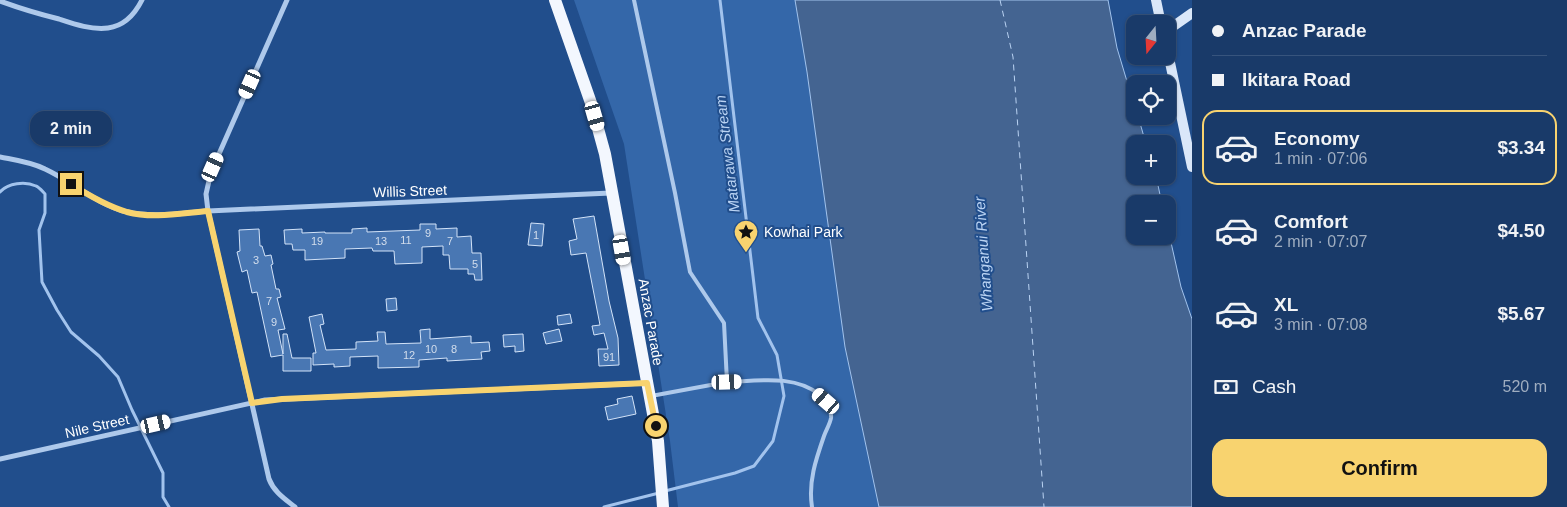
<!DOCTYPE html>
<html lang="en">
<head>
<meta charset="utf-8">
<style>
	body { margin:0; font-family:Arial,sans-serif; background:#264571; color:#f1f3f6; height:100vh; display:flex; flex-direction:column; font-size:19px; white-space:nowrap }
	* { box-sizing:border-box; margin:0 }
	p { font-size:16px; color:#9fadc0 }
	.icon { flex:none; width:28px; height:28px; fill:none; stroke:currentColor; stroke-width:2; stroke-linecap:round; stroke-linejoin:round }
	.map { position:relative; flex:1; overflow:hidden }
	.side { display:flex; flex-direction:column; background:#193a69; width:375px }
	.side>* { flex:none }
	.guide { display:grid; align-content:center; height:110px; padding:0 20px; background:#193a69 }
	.needle { width:32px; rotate:198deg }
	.buttons { position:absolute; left:1126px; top:15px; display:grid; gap:10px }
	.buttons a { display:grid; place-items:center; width:50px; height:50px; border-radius:10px; background:#193a69; box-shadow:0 1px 4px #0004,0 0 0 1px #37547d; font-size:25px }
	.end { position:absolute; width:22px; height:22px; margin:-11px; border:6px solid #f8d36f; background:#111; box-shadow:0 0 0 2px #111 }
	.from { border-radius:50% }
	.bubble { position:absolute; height:35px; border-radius:15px; background:#193a69; box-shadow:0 1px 4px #0004,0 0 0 1px #37547d; font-size:16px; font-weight:700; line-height:35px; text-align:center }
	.car { position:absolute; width:15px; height:30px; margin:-15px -8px; border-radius:6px; box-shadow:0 0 4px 1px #0007; background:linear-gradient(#fff 24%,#345 0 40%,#fff 0 76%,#345 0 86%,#fff 0) }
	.guide b { display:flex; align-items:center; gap:18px; height:48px; font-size:19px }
	.guide b+b { border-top:1px solid #37547d }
	.guide i { width:12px; height:12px; background:#f1f3f6 }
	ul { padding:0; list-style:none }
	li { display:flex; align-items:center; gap:15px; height:75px; margin:0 10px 8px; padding:0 10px; border:2px solid transparent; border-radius:15px }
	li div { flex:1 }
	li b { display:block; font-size:19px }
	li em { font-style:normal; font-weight:700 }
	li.current { border-color:#f8d36f }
	li>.icon { width:45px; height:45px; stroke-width:1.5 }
	.pay { display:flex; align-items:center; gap:12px; height:55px; padding:0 20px; font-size:19px }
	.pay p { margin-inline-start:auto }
	.button { display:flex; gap:10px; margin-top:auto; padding:10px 20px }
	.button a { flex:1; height:58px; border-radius:15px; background:#f8d36f; color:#111; font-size:20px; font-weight:700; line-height:58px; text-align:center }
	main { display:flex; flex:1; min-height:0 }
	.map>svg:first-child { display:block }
	.green { fill:#3467a9 }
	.water { fill:#446491; stroke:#a2c3ed }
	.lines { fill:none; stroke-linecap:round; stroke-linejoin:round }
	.stream { stroke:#a2c3ed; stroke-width:3 }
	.ferry { stroke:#bad3f3; stroke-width:1; stroke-dasharray:6 5; stroke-linecap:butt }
	.building { fill:#4977b3; stroke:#d3e3f8 }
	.lane { stroke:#aec9eb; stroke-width:4 }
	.street { stroke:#aec9eb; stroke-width:5 }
	.secondary { stroke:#dae7f9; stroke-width:10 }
	.primary { stroke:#f3f7fe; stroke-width:12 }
	.route { stroke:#f8d36f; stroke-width:6 }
	.labels { text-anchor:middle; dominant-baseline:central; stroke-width:4; stroke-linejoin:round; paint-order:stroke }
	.number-label { font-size:11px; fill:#d2ddec }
	.street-label { font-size:14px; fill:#fff; stroke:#214e8c }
	.poi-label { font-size:14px; fill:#fff; stroke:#214e8c; text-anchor:start }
	.water-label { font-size:15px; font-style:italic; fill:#bad3f3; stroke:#214e8c }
</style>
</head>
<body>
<main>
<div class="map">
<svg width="1192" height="507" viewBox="0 0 1192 507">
	<rect width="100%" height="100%" fill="#214e8c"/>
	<path class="green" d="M574 0H801L882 507H678L670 441 624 144Z"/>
	<path class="water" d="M795 0H1108L1117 48 1135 108V116H1138L1146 144H1135V176H1156L1162 204H1135V236H1168V229L1181 287 1192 319V507H879L845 347 807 72Z"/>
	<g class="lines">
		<path class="stream" d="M0 192C8 183 25 181 36 186 39 187 43 192 45 194V213L39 230 42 282 57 310 71 332 99 356 118 377 132 410 163 473V497L169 507
			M665 491 735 473 754 466 773 441 784 396 777 355 758 318 720 0
			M604 507 659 493"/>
		<path class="ferry" d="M1000 0 1013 57 1044 507"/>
	</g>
	<path class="building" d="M594 216 609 301 618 338 619 365 599 366 598 349H608L604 333 594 335 592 326 600 325 586 253 571 255 569 241 577 239 573 219Z
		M531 223 544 224 542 246 528 245Z
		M420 224H436V229L457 228V237L471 236 472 253H481L482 280H475L474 274H468V269H450L449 255H443V246L422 247V263L395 264 394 251H373L372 248 345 249V258L305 260V250H293L292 244H285L284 230 302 229V233L325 232V233H352V229L367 228V232L420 230Z
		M259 229 260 246H262L265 256 271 255 273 264 271 265 276 289H279L281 297 277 298 285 329 278 330 283 354V334H287L292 358H311V371H283V355L271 357 257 292 252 293 247 270 242 272 237 252 240 251 239 230Z
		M396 298 397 310 387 311 386 299Z
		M322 314 324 324 320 325 326 350 356 349V342L378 341 377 332H385L386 344 421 343 420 330 430 329V339L471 336V343L489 342 490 351 481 352 482 359 447 361V358L419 360V367L378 368V356L350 357V366L334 367V364L313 365V353H316L309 317Z
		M570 314 572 323 558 325 557 316Z
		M559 329 562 341 546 344 543 333Z
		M523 334 524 351 515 352V346L504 347 503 335Z
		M632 396 636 414 608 420 605 407 618 404 617 399Z"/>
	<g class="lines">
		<path class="lane" d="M634 0 675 193 690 272 724 323 727 382C757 381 795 374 820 395 826 401 832 409 831 418 830 424 826 430 824 436 816 459 808 482 812 507
			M651 396 727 382"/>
		<path class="street" d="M0 1C19 8 39 14 59 19 74 24 91 30 108 28 124 26 135 14 142 0
			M0 157C15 160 31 162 45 169 73 182 96 204 127 212 153 218 182 213 208 211L206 194 211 172 287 0
			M0 459 265 400 646 383
			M295 507C285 499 274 492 269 479L208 211 611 193"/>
		<path class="secondary" d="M1156 0 1161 24
			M1168 30 1192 13
			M1168 53 1192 167"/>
		<path class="primary" d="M555 0 591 103 605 154 658 441 663 507"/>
	</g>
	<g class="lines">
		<path class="route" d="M71 184C88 195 107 206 127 212 153 219 182 213 208 211L252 403 282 399 647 383 656 426"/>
	</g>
	<defs>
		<symbol id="sight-pin" viewBox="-11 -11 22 30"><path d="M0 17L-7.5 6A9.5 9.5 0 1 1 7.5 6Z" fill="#f8d36f" stroke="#214e8c"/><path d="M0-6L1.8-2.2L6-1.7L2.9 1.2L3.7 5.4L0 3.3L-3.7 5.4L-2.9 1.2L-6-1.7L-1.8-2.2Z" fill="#111"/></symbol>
	</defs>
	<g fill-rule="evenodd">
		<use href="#sight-pin" x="732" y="218" width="28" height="38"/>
	</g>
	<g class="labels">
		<g class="number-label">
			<text x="428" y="233">9</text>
			<text x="536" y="235">1</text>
			<text x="406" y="240">11</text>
			<text x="317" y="241">19</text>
			<text x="381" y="241">13</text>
			<text x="450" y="241">7</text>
			<text x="256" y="260">3</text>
			<text x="475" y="264">5</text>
			<text x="269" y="301">7</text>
			<text x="274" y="322">9</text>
			<text x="431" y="349">10</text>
			<text x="454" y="349">8</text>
			<text x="409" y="355">12</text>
			<text x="609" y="357">91</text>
		</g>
		<g class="street-label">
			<text transform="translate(410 191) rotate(-2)">Willis Street</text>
			<text transform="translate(651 322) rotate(80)">Anzac Parade</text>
			<text transform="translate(97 426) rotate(-13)">Nile Street</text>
		</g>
		<g class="poi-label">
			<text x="764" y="232">Kowhai Park</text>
		</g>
		<g class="water-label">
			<text transform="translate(727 154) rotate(-97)">Matarawa Stream</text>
			<text transform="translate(983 254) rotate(-94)">Whanganui River</text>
		</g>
	</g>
</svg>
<div class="buttons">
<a><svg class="needle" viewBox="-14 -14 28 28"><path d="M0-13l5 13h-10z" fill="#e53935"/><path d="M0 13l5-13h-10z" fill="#9fadc0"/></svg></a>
<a><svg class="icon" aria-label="locate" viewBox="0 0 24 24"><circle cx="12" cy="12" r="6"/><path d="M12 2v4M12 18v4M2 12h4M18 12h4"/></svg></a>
<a>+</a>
<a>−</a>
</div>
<i class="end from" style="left:656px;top:426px"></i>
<i class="end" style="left:71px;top:184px"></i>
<div class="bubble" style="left:30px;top:111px;width:82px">2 min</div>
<i class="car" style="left:250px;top:84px;rotate:204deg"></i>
<i class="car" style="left:595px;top:116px;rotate:164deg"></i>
<i class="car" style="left:213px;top:167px;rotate:24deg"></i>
<i class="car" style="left:622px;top:250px;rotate:170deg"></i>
<i class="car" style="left:727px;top:382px;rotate:88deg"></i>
<i class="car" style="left:826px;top:401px;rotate:311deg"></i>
<i class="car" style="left:156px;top:424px;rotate:77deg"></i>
</div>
<section class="side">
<div class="guide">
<b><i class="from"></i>Anzac Parade</b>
<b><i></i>Ikitara Road</b>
</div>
<ul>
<li class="current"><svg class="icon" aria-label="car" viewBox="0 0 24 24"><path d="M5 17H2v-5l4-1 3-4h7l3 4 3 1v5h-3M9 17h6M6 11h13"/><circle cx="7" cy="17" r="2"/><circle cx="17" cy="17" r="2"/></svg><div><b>Economy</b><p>1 min · 07:06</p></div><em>$3.34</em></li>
<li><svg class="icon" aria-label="car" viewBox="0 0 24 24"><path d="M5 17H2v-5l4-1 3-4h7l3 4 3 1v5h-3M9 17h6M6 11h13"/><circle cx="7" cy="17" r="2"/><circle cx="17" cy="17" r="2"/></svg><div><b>Comfort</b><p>2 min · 07:07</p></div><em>$4.50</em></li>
<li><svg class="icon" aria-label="car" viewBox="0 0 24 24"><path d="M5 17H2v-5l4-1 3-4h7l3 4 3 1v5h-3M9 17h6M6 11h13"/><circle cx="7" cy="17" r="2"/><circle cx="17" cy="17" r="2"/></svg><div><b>XL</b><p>3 min · 07:08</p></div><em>$5.67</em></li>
</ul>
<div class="pay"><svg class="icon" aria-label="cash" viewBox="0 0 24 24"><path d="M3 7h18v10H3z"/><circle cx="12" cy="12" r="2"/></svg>Cash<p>520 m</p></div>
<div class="button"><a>Confirm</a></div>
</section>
</main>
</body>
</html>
